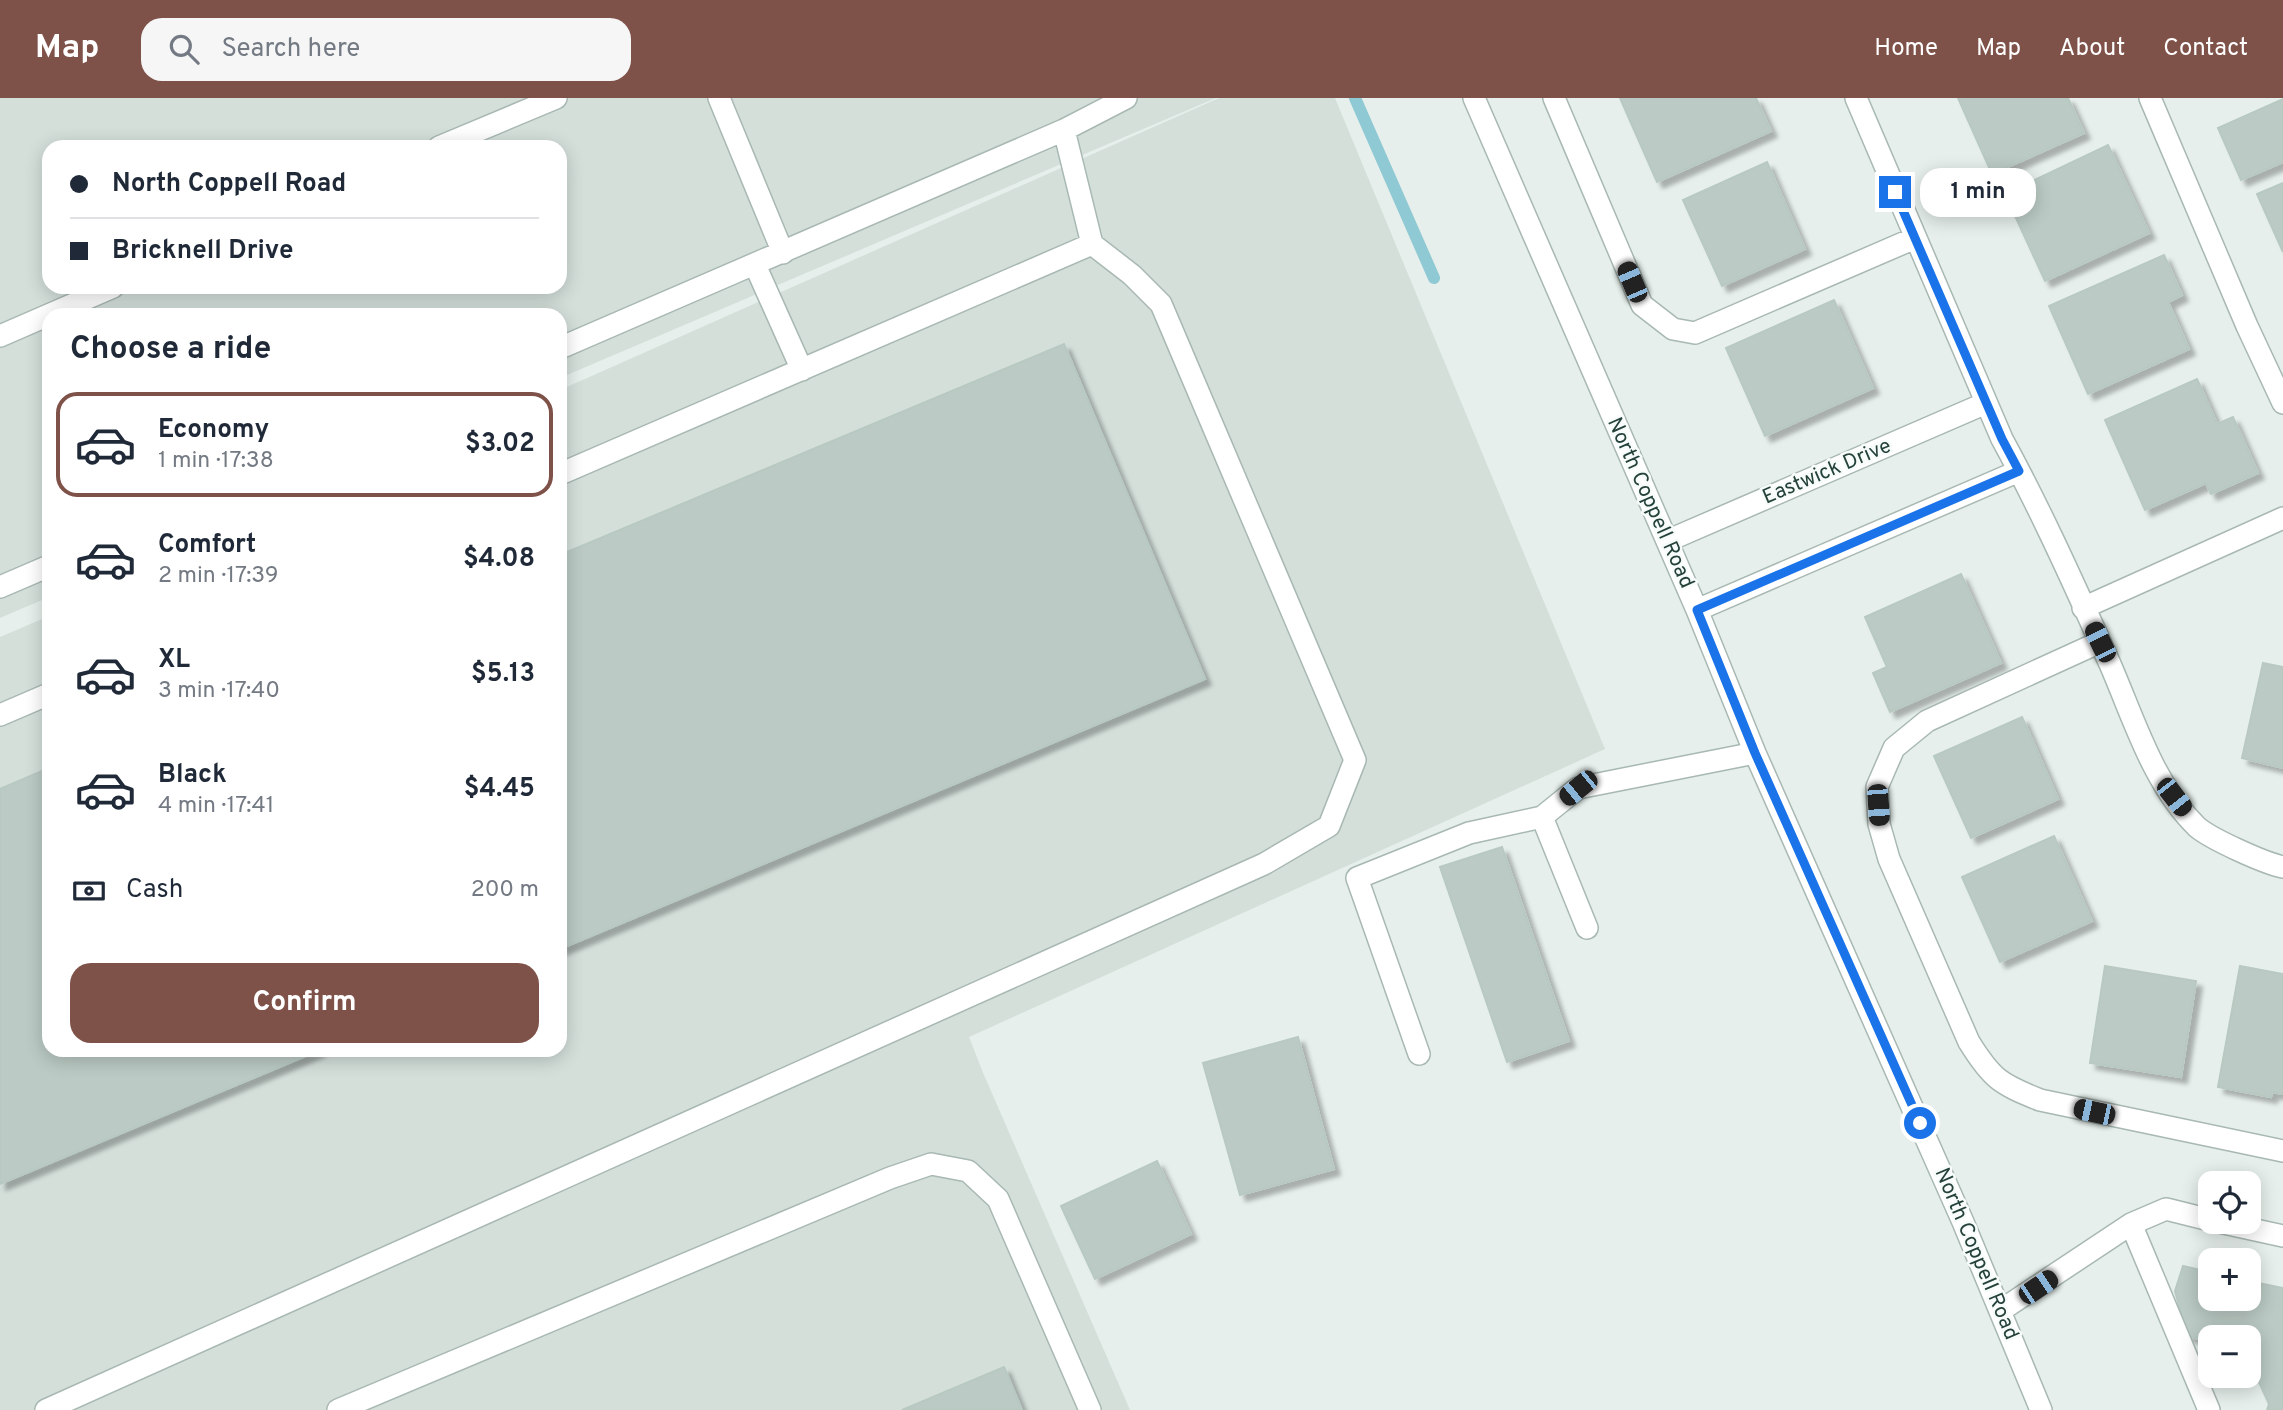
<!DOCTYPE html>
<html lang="en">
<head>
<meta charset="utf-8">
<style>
	body { margin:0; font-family:Overpass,sans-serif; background:#f6f6f7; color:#1f2937; height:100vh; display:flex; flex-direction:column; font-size:26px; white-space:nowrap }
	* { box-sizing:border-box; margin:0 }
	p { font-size:23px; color:#747a83 }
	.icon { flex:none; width:38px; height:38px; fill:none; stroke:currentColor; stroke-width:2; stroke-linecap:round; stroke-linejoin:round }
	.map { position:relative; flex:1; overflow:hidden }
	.drawer { position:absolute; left:42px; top:210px; width:525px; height:749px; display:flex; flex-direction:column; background:#fff; border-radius:21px; box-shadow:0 4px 18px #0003 }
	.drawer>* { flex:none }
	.guide { position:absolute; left:42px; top:42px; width:525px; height:154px; border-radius:21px; box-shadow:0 4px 18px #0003; display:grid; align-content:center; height:154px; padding:0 28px; background:#fff }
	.tools { position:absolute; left:2198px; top:1073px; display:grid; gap:14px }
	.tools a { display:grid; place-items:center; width:63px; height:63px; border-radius:14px; background:#fff; box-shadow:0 4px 18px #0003; font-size:35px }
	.end { position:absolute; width:32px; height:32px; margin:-16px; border:9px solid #1a73e8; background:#fff; box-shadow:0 0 0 4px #fff }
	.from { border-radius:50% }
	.bubble { position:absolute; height:49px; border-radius:21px; background:#fff; box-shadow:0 4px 18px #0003; font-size:23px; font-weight:700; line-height:49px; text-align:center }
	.car { position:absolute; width:21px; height:42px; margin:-21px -10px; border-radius:9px; box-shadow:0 0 5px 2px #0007; background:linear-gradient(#222 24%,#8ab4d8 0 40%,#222 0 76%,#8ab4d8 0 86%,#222 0) }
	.guide b { display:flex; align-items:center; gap:24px; height:66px; font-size:26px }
	.guide b+b { border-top:2px solid #e0e1e3 }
	.guide i { width:18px; height:18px; background:#1f2937 }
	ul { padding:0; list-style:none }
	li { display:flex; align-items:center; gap:21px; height:105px; margin:0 14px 10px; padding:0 14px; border:4px solid transparent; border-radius:21px }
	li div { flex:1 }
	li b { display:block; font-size:26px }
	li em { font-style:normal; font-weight:700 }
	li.selected { border-color:#7f5249 }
	li>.icon { width:63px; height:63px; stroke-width:1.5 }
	h2 { padding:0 28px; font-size:32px; line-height:84px }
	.pay { display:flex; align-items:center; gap:18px; height:77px; padding:0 28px; font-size:26px }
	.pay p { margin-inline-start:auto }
	.button { display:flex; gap:14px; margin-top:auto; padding:14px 28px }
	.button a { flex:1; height:80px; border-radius:21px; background:#7f5249; color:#fff; font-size:28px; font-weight:700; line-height:80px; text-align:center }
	header { display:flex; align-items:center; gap:42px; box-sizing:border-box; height:98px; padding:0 35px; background:#7f5249; color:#fff }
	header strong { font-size:33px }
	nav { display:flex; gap:38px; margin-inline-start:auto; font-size:24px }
	.search { width:490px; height:63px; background:#f6f6f7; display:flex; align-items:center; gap:18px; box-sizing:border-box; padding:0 24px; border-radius:21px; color:#747a83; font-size:26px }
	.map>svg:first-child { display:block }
	.built { fill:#d4dfda; fill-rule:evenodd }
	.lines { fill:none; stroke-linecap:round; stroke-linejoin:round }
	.stream { stroke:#8ec9d4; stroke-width:12 }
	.building { fill:#bbcac4; stroke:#b8c9c2; stroke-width:2; filter:url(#shadow) }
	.minor-casing { stroke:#a8b8b2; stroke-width:24 }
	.minor { stroke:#fff; stroke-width:21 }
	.route { stroke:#1a73e8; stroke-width:9 }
	.labels { text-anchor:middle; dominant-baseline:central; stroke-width:5; stroke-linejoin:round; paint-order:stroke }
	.street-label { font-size:21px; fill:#24423a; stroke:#f7fbf9 }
</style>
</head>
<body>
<header>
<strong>Map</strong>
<div class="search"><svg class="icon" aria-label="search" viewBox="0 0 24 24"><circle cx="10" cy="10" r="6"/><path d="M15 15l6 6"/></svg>Search here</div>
<nav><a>Home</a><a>Map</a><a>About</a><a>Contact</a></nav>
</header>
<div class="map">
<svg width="2283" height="1312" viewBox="0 0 2283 1312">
	<defs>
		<filter id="shadow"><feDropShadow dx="6" dy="6" stdDeviation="2" flood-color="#0004"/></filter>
	</defs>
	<rect width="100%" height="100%" fill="#e6efeb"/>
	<path class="built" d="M0 0H1216L560 280V217H49V499L0 520ZM49 49H560V189H49Z
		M1219 0H1335L1605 651 969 939 984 977 1130 1312H0V539L49 518V952H560V292Z"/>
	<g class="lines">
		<path class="stream" d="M1355 0 1434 180"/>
	</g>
	<path class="building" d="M1620 0H1756L1771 33 1657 84Z
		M1958 0H2068L2084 35 1992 76Z
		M2283 1V64L2241 82 2218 30Z
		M2108 47 2149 135 2045 183 2005 96Z
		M1767 64 1805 151 1722 188 1683 102Z
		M2283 85V154L2257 96Z
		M2164 157 2182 197 2168 204 2189 251 2088 296 2049 208Z
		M1834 202 1873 290 1765 338 1726 250Z
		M1064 246 1205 581 560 851V457Z
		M2197 281 2217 326 2233 319 2258 375 2211 396 2206 385 2145 412 2105 322Z
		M1961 476 2001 565 1890 614 1873 575 1887 569 1865 519Z
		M2263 565 2283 569V670L2242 660Z
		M2022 619 2058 701 1971 740 1934 658Z
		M49 670V952H320L0 1086V691Z
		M2054 738 2092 823 2000 864 1962 779Z
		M1502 749 1569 943 1507 964 1440 769Z
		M2105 868 2196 883 2181 979 2090 965Z
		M2240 868 2283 876V996L2272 994 2271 999 2218 989Z
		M1298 939 1334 1071 1240 1097 1203 965Z
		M1157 1063 1191 1136 1095 1181 1061 1108Z
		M2183 1168 2210 1174V1200H2249V1183L2283 1190V1312H2267L2269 1306 2249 1262V1239H2210V1244L2187 1238 2175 1193Z
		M1004 1269 1022 1312H902Z"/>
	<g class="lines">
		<defs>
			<path id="minor" d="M719 0 783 155
				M1474 0 1697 512 1755 655 1963 1124 2041 1312
				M1554 0 1642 207 1673 231 1695 235 1915 140
				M1856 0 2002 341C2042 414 2076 491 2110 566 2134 621 2153 686 2197 729 2211 741 2264 765 2283 769
				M2150 0 2247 228 2283 305
				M1064 32 1092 146
				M439 49 556 0
				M755 167 802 272
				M0 238 113 189
				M560 250 1064 32 1126 0
				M1667 443 1986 305
				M0 489 49 468
				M2083 510 2283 420
				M1697 512 2019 373
				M2100 544 1927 623 1894 650 1877 689 1879 726 1889 761 1969 944C1992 981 2000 986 2040 1002L2283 1053
				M0 617 49 596
				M1542 719 1587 830
				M1419 956 1357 780 1469 735 1542 719 1578 690 1755 655
				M2219 1124 2283 1138
				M2131 1126 2209 1312
				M2000 1213 2131 1126 2166 1111 2210 1122
				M46 1312 1264 766 1329 728 1355 662 1161 206 1132 177 1092 146 560 376
				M338 1312 890 1080 931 1066 968 1073 998 1101 1090 1312"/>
		</defs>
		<use href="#minor" class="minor-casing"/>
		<use href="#minor" class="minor"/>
	</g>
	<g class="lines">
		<path class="route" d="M1895 94 2002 341 2019 373 1697 512 1755 655 1920 1025"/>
	</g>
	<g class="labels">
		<g class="street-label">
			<text transform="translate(1827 374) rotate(-23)">Eastwick Drive</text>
			<text transform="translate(1650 405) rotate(66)">North Coppell Road</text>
			<text transform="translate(1976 1156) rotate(67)">North Coppell Road</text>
		</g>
	</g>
</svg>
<div class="tools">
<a><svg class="icon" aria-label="locate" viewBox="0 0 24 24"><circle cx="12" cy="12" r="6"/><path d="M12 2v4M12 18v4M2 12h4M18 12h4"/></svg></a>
<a>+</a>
<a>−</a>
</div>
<i class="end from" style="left:1920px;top:1025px"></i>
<i class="end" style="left:1895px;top:94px"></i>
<div class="bubble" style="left:1920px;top:70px;width:116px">1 min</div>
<i class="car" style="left:1632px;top:184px;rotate:337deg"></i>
<i class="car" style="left:2100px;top:544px;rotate:334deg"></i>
<i class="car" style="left:1578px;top:690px;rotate:231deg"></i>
<i class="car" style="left:2174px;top:699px;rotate:142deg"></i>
<i class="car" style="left:1878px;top:707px;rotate:176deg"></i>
<i class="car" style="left:2094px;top:1014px;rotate:282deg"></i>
<i class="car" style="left:2038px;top:1189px;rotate:56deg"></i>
<div class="guide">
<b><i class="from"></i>North Coppell Road</b>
<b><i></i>Bricknell Drive</b>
</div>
<section class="drawer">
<h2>Choose a ride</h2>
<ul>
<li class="selected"><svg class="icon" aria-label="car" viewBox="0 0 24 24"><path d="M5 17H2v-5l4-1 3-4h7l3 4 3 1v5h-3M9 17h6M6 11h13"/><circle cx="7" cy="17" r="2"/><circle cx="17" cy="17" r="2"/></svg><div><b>Economy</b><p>1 min · 17:38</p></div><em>$3.02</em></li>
<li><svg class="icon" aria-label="car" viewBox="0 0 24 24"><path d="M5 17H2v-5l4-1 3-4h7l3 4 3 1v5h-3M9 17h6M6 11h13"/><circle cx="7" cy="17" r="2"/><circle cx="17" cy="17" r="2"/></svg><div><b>Comfort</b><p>2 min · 17:39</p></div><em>$4.08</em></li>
<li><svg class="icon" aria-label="car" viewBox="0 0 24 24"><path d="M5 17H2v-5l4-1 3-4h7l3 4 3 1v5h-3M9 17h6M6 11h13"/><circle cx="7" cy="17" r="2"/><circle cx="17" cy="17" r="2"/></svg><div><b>XL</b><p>3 min · 17:40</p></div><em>$5.13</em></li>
<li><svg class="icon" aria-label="car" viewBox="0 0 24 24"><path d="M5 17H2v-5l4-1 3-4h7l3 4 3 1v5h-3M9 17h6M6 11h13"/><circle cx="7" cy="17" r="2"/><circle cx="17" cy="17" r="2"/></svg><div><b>Black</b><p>4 min · 17:41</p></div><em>$4.45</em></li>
</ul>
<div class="pay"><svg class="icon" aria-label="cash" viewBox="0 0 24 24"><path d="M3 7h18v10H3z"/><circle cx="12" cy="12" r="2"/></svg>Cash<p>200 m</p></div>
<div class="button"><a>Confirm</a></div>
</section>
</div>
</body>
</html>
